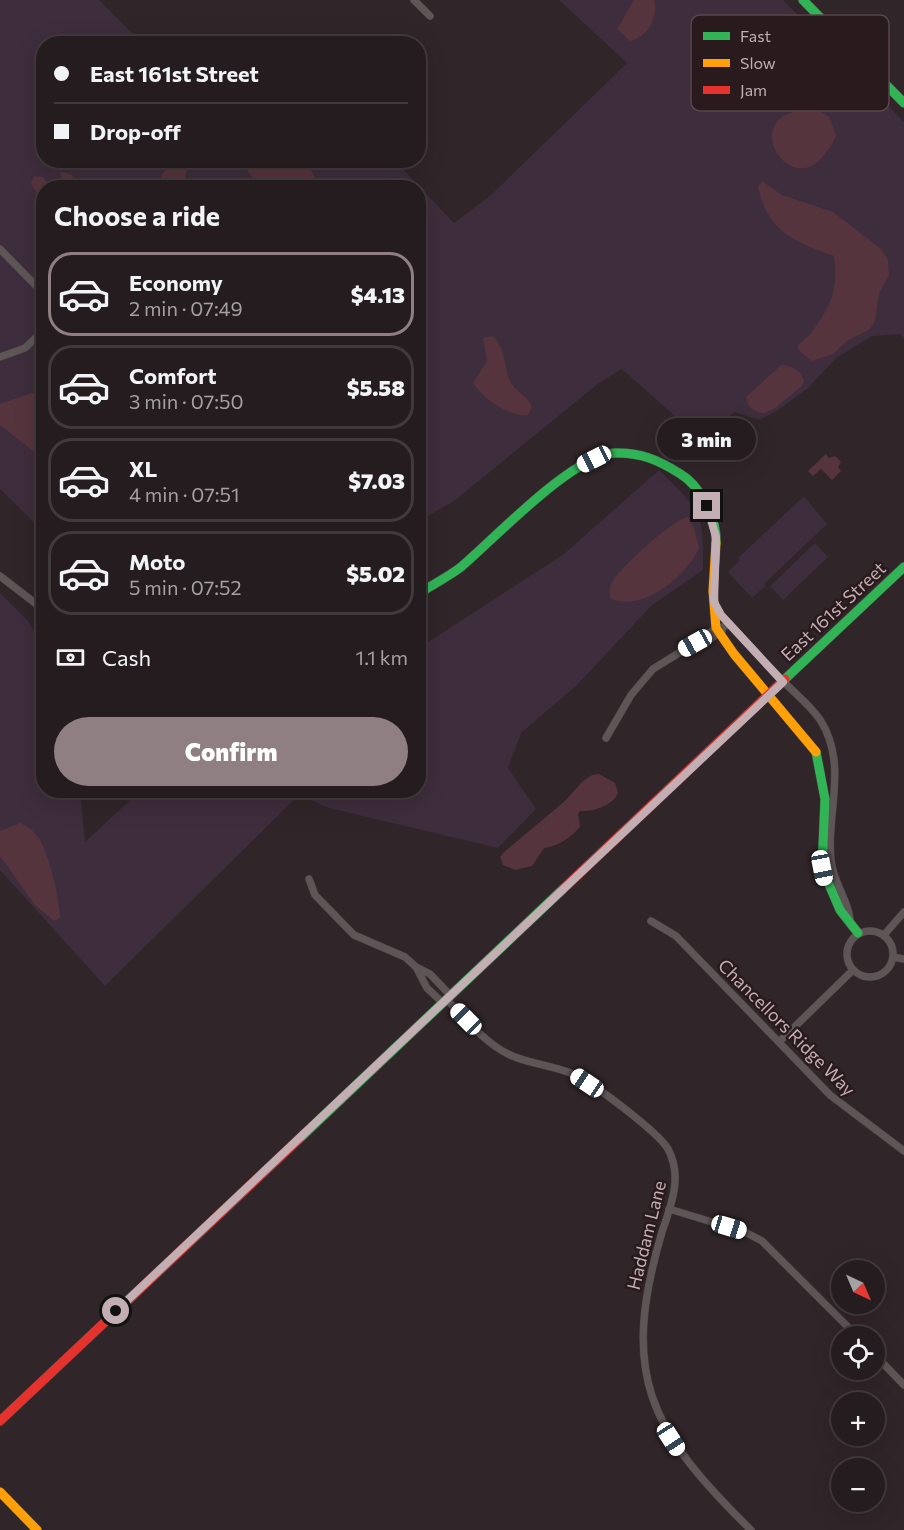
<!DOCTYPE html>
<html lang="en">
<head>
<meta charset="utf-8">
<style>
	body { margin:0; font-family:Commissioner,sans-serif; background:#2c2527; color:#f1f3f6; height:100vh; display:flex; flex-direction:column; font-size:22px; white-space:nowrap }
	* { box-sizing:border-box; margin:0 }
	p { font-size:20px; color:#a3a1a4 }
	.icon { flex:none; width:33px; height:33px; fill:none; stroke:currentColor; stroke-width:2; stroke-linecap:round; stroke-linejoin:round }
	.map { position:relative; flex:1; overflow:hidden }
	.details { position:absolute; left:36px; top:180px; width:390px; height:618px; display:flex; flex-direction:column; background:#241c1e; border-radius:24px; box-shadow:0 6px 24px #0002,0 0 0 2px #413a3c }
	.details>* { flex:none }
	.top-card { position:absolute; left:36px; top:36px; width:390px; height:132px; border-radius:24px; box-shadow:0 6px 24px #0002,0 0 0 2px #413a3c; display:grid; align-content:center; height:132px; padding:0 18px; background:#241c1e }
	.needle { width:39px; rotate:136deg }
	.tools { position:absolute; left:831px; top:1260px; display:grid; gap:12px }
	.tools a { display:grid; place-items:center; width:54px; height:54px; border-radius:50%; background:#241c1e; box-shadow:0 6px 24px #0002,0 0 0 2px #413a3c; font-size:30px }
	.end { position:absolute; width:27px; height:27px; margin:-14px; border:8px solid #c2aeb3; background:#111; box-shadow:0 0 0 3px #111 }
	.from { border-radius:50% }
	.bubble { position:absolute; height:42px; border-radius:21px; background:#241c1e; box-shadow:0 6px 24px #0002,0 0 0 2px #413a3c; font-size:20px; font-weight:800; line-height:42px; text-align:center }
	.car { position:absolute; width:18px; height:36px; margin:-18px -9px; border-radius:8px; box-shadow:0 0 4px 2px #0007; background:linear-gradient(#fff 24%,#345 0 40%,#fff 0 76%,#345 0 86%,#fff 0) }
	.top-card b { display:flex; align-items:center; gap:21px; height:57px; font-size:22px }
	.top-card b+b { border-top:2px solid #413a3c }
	.top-card i { width:15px; height:15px; background:#f1f3f6 }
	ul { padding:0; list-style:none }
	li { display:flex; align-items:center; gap:18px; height:84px; margin:0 12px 9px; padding:0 6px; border:3px solid #413a3c; border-radius:24px }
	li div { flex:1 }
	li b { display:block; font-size:22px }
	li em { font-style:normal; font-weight:800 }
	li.current { border-color:#8f7e82 }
	li>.icon { width:54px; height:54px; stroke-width:1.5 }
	h2 { padding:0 18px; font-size:27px; line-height:72px }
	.pay { display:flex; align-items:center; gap:15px; height:66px; padding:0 18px; font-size:22px }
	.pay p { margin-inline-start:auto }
	.action { display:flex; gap:12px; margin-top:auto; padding:12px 18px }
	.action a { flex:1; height:69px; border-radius:36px; background:#8f7e82; color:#fff; font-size:24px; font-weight:800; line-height:69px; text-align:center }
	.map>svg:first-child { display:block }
	.green { fill:#3e2d3c }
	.water { fill:#56343e }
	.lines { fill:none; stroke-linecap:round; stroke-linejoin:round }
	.street-casing { stroke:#494143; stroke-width:8 }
	.fast-casing { stroke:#4a4042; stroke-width:10 }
	.slow-casing { stroke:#4a4042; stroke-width:10 }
	.jam-casing { stroke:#4a4042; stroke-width:10 }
	.street { stroke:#5e5557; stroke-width:7 }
	.fast { stroke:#30b455; stroke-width:9 }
	.slow { stroke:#ff9f0a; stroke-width:9 }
	.jam { stroke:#e5322d; stroke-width:9 }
	.route { stroke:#c2aeb3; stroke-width:8 }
	.labels { text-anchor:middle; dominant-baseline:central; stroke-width:5; stroke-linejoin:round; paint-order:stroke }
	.street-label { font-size:18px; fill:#c2aeb3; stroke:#291a1e }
	.key { fill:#291a1e; stroke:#57464b; stroke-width:1.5 }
	.key-label { font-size:16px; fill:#c2aeb3 }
</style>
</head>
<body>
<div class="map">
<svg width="904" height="1530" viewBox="0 0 904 1530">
	<rect width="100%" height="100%" fill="#302528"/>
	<path class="green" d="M0 0H99L142 43 44 44V160L395 161 454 223 490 196 627 63 559 0H783L904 122V338L900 334 872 336 836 358 807 389 778 410 759 420 735 412 698 437 622 369 599 383 454 501 419 521 418 188H44L43 531 0 489Z
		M659 470C700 511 704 511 703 570L652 605 577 685 521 733 508 768 536 809 498 848 329 808 299 795 105 986 0 870V593L29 622 43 648 44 790 80 791 85 842 140 791 418 790 419 648 564 554Z
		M804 496 827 524 764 584 765 586 752 598 728 572 740 560 738 558Z
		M815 543 828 557 783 600 770 586Z"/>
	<path class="water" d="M634 0H654C659 17 648 37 630 41L617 29Z
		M814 108 829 117 836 135C834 142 829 149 824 155 795 195 748 134 786 115 795 111 804 108 814 108Z
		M176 160 192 161 185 175 187 187H158L163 173Z
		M241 161H306L320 187H259Z
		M64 172 72 175 83 187H65L60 173Z
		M34 176 43 177 50 187 44 188 43 204 31 183Z
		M762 181 782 195 833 212 881 249 888 260 889 275 879 293 875 321 870 329 847 341 833 354 812 361 797 349C799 341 807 339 812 332 832 305 838 289 834 256 794 241 769 234 758 187Z
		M492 336C507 348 503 368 511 383 517 393 530 397 532 408L528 415C511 418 481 397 473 383L487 361 483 338Z
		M781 365C792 366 801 369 804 381L802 386 775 408 764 413C754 413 747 406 746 397Z
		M32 393 43 400V459L0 425V404Z
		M826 454 829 458 835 456 841 462 838 467 841 471 832 480 821 469 813 476 808 471Z
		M688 517 694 528 699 548C685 577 644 612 611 599 609 592 609 587 613 581 621 567 673 519 688 517Z
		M599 774 615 783 618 793C612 806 593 812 580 811L578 814 580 827C570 838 558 846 544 848L532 866 515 870 503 865 500 857 504 852 565 801 582 782 592 775Z
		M20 823C27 826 34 831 38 837 48 849 60 902 60 918L54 921 35 905 0 856V831Z"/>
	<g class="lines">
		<defs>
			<path id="street" d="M414 0 430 16
				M0 249 44 294
				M0 357 25 348 44 330
				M0 576 44 610
				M715 605 721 615C740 635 758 656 777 675 805 705 828 714 834 760 838 792 827 827 831 860 833 883 849 901 850 920
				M695 643H704L722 631
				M606 738 631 695 653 669 695 643 701 636 730 624
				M309 879 315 895 354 935 405 957 416 967 427 988 443 1003
				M651 921 676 936 830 1095 904 1151
				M847 954a23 23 0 1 1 46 0a23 23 0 1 1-46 0Z
				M884 935 904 912
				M893 957 904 959
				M416 967 430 974 451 996
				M447 1000C466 1019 484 1042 508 1054 528 1064 552 1065 573 1074 592 1082 658 1132 668 1149 683 1177 671 1205 662 1232 620 1374 648 1429 751 1530
				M779 1042 853 970
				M669 1209 745 1232 762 1241 857 1336
				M874 1354 904 1385"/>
			<path id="fast" d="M803 0 904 103
				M418 594C432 585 448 577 461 567 494 539 573 455 614 453 640 452 658 460 679 473 700 485 717 518 716 543
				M785 679 904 567
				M816 752 825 799 822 868 840 910 858 933
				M299 1139 563 889"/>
			<path id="slow" d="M716 543 713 591 716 628 734 654 816 752
				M0 1492 37 1530"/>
			<path id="jam" d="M563 889 785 679
				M0 1421 299 1139"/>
		</defs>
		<use href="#street" class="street-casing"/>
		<use href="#fast" class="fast-casing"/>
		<use href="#slow" class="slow-casing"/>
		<use href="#jam" class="jam-casing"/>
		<use href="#street" class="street"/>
		<use href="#fast" class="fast"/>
		<use href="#slow" class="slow"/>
		<use href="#jam" class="jam"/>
	</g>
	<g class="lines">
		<path class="route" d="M116 1311 783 682 721 615 714 602 716 537 707 506"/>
	</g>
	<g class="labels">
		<g class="street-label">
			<text transform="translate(833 611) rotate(-43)">East 161st Street</text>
			<text transform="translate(787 1027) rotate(45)">Chancellors Ridge Way</text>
			<text transform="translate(646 1235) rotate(-76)">Haddam Lane</text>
		</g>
	</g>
	<rect x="691" y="15" width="198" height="96" rx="9" class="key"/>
	<rect x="703" y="32" width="27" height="8" fill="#30b455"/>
	<rect x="703" y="59" width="27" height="8" fill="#ff9f0a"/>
	<rect x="703" y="86" width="27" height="8" fill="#e5322d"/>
	<g class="key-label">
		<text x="740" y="42">Fast</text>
		<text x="740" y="69">Slow</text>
		<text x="740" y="96">Jam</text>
	</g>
</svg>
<div class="tools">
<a><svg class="needle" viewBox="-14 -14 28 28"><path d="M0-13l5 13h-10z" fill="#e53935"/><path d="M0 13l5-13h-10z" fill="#a3a1a4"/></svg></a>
<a><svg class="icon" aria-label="locate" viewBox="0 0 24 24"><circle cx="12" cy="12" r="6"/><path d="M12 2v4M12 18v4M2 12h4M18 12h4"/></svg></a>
<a>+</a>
<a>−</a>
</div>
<i class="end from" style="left:116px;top:1311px"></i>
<i class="end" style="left:707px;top:506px"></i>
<div class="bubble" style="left:657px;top:418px;width:99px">3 min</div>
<i class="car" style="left:594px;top:459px;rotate:243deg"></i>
<i class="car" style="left:695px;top:643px;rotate:241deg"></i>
<i class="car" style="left:822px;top:868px;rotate:169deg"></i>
<i class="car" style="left:466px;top:1019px;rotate:315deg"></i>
<i class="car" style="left:587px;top:1083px;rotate:304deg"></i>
<i class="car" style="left:729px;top:1227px;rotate:107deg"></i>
<i class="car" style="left:671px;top:1439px;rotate:147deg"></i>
<div class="top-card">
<b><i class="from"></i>East 161st Street</b>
<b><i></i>Drop-off</b>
</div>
<section class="details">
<h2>Choose a ride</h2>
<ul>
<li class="current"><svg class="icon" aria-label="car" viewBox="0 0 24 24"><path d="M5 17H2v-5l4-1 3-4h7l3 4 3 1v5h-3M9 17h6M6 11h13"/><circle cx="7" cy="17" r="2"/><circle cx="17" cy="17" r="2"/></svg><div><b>Economy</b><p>2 min · 07:49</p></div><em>$4.13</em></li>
<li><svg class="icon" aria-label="car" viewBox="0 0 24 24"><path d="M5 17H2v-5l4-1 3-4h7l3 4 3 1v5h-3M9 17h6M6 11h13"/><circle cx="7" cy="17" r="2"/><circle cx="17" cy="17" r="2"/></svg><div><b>Comfort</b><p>3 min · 07:50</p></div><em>$5.58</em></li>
<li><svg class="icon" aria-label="car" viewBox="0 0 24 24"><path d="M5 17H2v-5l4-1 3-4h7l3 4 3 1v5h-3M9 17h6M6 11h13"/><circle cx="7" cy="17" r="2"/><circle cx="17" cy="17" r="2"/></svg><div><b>XL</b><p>4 min · 07:51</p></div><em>$7.03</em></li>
<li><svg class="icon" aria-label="car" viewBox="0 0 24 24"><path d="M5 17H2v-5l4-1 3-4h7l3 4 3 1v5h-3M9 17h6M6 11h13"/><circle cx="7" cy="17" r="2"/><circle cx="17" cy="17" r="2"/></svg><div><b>Moto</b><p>5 min · 07:52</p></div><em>$5.02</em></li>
</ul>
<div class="pay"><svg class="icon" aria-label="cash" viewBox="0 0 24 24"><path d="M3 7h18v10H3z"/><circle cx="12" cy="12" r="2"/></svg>Cash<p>1.1 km</p></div>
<div class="action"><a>Confirm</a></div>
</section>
</div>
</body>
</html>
